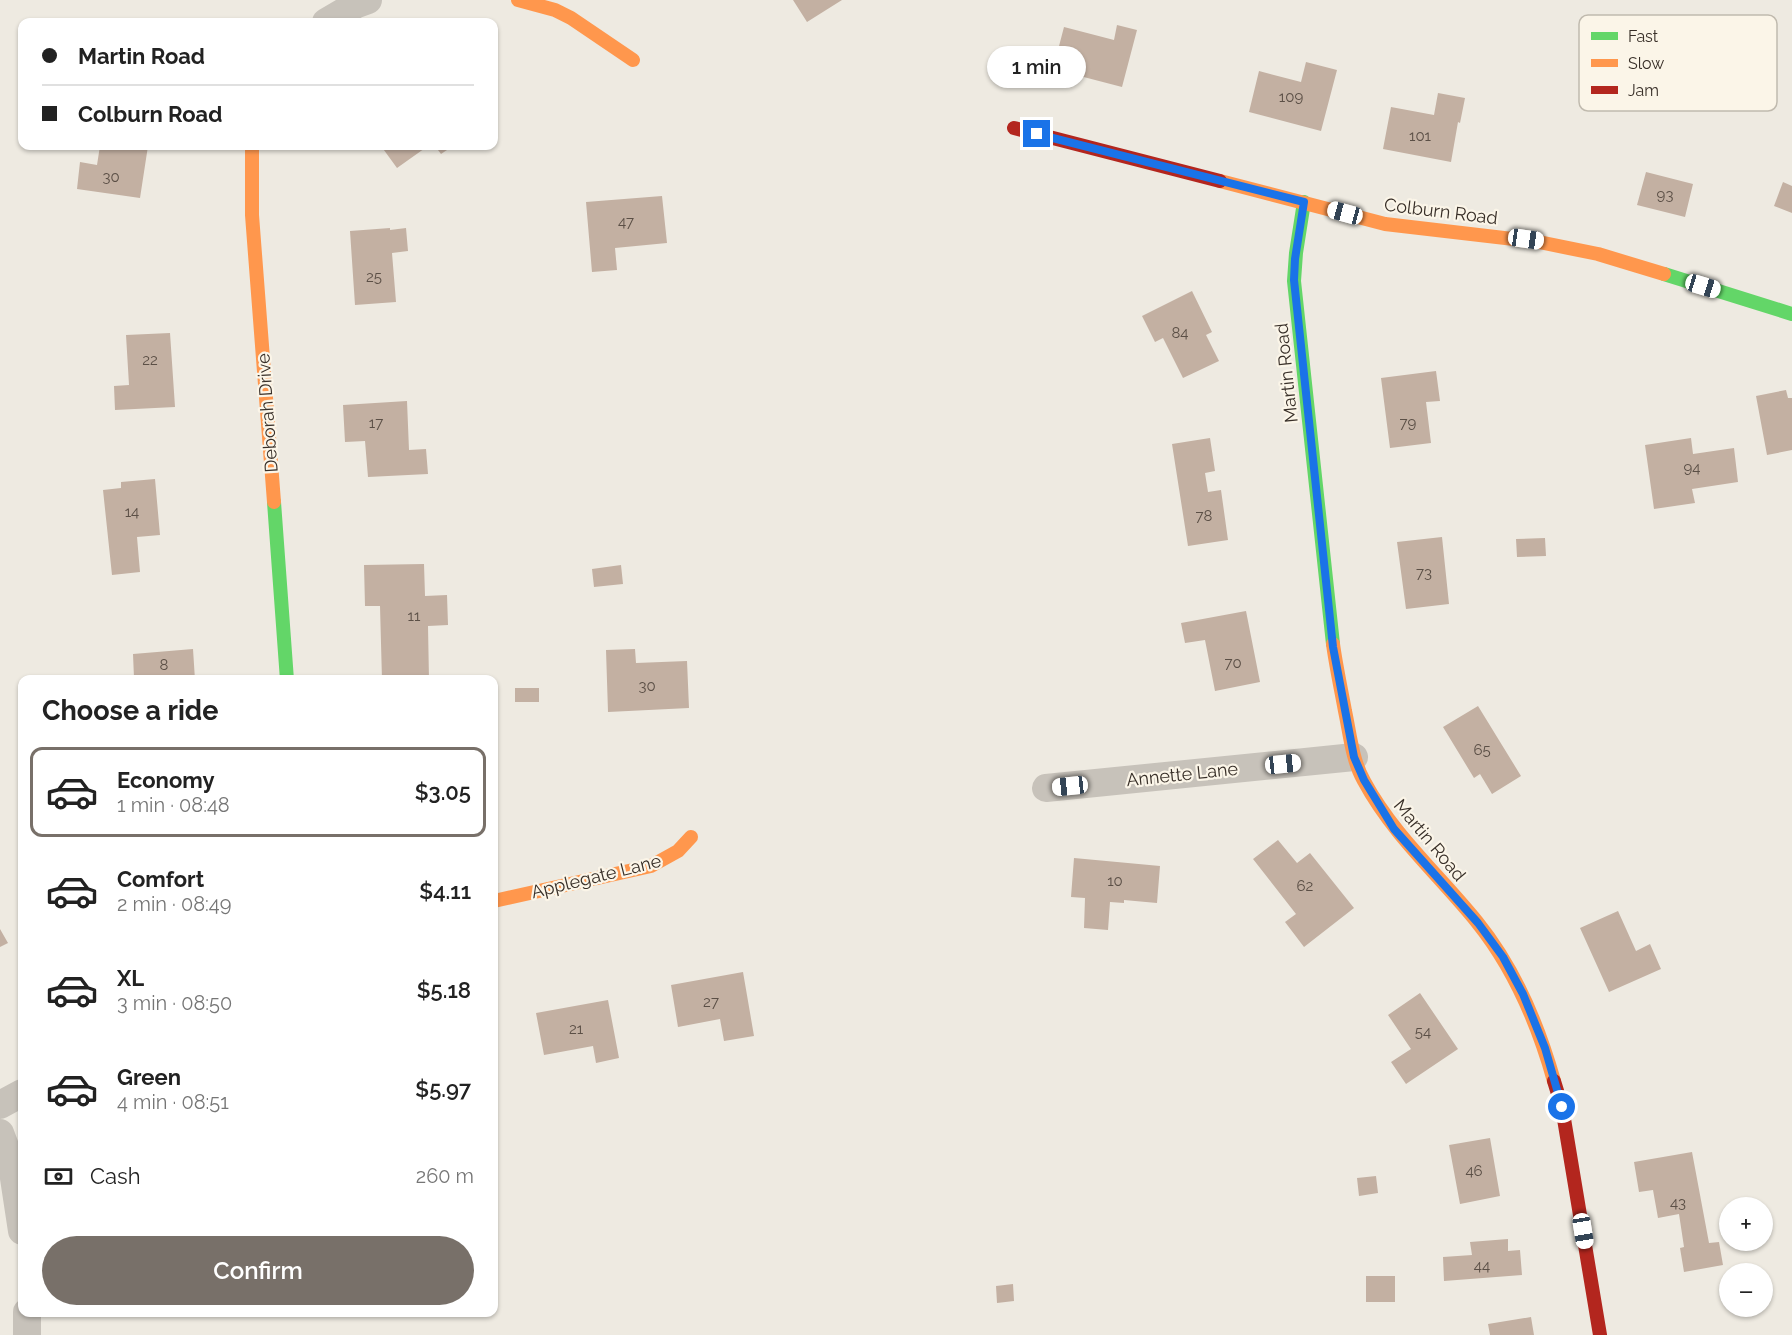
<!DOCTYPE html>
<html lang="en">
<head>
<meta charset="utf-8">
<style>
	body { margin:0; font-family:Raleway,sans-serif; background:#f2f2f2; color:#222; height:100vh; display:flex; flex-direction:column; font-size:22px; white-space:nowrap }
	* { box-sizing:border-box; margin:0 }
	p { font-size:20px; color:#767676 }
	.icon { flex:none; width:33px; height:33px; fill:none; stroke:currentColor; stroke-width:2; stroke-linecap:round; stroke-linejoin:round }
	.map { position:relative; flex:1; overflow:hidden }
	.details { position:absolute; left:18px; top:675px; width:480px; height:642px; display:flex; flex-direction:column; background:#fff; border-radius:12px; box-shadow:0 2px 4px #0004 }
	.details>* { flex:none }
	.guide { position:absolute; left:18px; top:18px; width:480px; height:132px; border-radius:12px; box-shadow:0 2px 4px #0004; display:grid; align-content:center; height:132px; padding:0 24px; background:#fff }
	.fabs { position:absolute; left:1719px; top:1197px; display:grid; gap:12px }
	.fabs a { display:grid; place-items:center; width:54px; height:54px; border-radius:50%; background:#fff; box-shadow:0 2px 4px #0004; font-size:30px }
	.end { position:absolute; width:27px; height:27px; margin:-14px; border:8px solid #1a73e8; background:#fff; box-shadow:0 0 0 3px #fff }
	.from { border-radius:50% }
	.bubble { position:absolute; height:42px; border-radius:21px; background:#fff; box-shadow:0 2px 4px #0004; font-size:20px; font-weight:600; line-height:42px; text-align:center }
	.car { position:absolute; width:18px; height:36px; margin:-18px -9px; border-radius:8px; box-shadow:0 0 4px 2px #0007; background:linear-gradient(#fff 24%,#345 0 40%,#fff 0 76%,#345 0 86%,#fff 0) }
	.guide b { display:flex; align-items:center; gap:21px; height:57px; font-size:22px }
	.guide b+b { border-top:2px solid #e0e0e0 }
	.guide i { width:15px; height:15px; background:#222 }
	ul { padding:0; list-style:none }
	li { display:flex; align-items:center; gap:18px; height:90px; margin:0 12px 9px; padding:0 12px; border:3px solid transparent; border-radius:12px }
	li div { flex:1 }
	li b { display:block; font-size:22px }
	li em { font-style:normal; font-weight:600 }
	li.on { border-color:#787069 }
	li>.icon { width:54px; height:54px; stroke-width:1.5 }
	h2 { padding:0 24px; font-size:27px; line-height:72px }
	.pay { display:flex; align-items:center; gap:15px; height:66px; padding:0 24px; font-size:22px }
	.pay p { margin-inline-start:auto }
	.action { display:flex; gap:12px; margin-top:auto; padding:12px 24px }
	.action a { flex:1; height:69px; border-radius:36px; background:#787069; color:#fff; font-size:24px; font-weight:600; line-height:69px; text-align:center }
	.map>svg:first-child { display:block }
	.building { fill:#c3b0a2 }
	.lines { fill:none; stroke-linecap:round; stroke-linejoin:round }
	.street { stroke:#c7c2ba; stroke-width:28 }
	.fast { stroke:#63d668; stroke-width:14 }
	.slow { stroke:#ff974d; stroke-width:14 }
	.jam { stroke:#b3261e; stroke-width:14 }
	.route { stroke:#1a73e8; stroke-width:8 }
	.labels { text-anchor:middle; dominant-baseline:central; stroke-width:4.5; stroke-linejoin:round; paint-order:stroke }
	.number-label { font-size:15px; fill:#5b4f46 }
	.street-label { font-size:18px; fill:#382f28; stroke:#fbf5e8 }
	.key { fill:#fbf5e8; stroke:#c0baae; stroke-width:1.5 }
	.key-label { font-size:16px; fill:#382f28 }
</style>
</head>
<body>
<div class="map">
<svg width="1792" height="1335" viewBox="0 0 1792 1335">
	<rect width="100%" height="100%" fill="#eeeae1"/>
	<path class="building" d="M793 0H842L807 22Z
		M1117 25 1137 30 1122 87 1053 69 1064 27 1114 40Z
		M1306 62 1337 70 1321 131 1249 112 1259 71 1301 82Z
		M1438 93 1465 98 1460 123 1458 122 1451 162 1383 149 1391 107 1434 115Z
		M100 146H148L140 198 77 189 80 162 97 165Z
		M381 146H428L397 168Z
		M435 146H453L441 154Z
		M1646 172 1693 184 1685 217 1637 205Z
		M1783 182 1792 186V213L1774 206Z
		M662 196 667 243 615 248 617 270 592 272 586 202Z
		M390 228V230L406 228 408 251 392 253 396 302 355 305 350 231Z
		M1192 291 1212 332 1206 335 1219 361 1183 378 1163 338 1155 342 1142 316Z
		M170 333 175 407 115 410 114 386 129 385 126 335Z
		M1436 371 1440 401 1426 402 1431 443 1390 448 1381 378Z
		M1786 390 1788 398H1792V450L1767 455 1756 396Z
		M407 401 409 450 426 449 428 474 368 477 365 441 345 442 343 405Z
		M1210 438 1215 471 1205 473 1208 492 1221 490 1228 540 1188 546 1172 444Z
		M1691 438 1693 454 1734 448 1738 482 1692 489 1695 503 1654 509 1645 445Z
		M155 479 160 535 137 537 140 572 112 575 103 490 121 488V482Z
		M1442 537 1449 604 1406 609 1397 542Z
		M1545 538 1546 556 1517 557 1516 539Z
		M424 564 425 596 447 595 448 625 428 626 429 680H382L380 606H365L364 565Z
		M621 565 623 584 594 587 592 569Z
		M1246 611 1260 682 1215 691 1205 640 1185 643 1181 623Z
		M193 649 195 680H149V677L134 678 133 654Z
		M635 649 636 663 687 661 689 708 608 712 606 650Z
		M515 688H539V702H515Z
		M1478 706 1521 776 1492 794 1480 774 1474 778 1443 727Z
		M1278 840 1297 863 1310 853 1354 908 1304 947 1285 922 1296 914 1253 859Z
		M1074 858 1160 866 1157 903 1124 900V903L1110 902 1108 930 1084 928 1085 898 1071 897Z
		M1618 911 1636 951 1650 944 1661 969 1609 992 1580 928Z
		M0 929 8 943 0 947Z
		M743 972 754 1036 724 1041 720 1019 678 1027 671 985Z
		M1420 993 1458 1049 1406 1084 1391 1062 1411 1049 1388 1015Z
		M608 1000 619 1058 596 1063 593 1046 544 1055 536 1013Z
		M1490 1138 1500 1196 1460 1204 1449 1145Z
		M1692 1152 1709 1243 1719 1242 1723 1265 1684 1272 1680 1248 1684 1247 1679 1214 1658 1218 1653 1190 1639 1192 1634 1162Z
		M1376 1176 1378 1193 1359 1196 1357 1178Z
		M1508 1239V1251L1520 1250 1522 1275 1444 1281 1443 1257 1472 1255 1470 1242Z
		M1366 1276H1395V1302H1366Z
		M1013 1284 1014 1301 997 1303 996 1286Z
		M1531 1317 1534 1335H1490L1488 1324Z"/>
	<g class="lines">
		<path class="street" d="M326 22 357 4 368 0
			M1046 788 1354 757
			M0 1105 22 1093
			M0 1133 12 1165 22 1231
			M27 1312V1335"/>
		<path class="fast" d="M1304 202 1296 253 1294 281 1333 644
			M1664 274 1792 314
			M274 502 287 680"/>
		<path class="slow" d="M518 0 555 10 571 18 633 60
			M252 146V215L274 502
			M1220 181 1385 224 1539 242 1598 254 1664 274
			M1333 644C1336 666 1341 689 1345 711 1350 734 1352 760 1364 781 1393 835 1439 875 1477 922 1515 969 1538 1024 1554 1081
			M494 901 651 866 678 851 691 837"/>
		<path class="jam" d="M1014 128 1220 181
			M1554 1081 1562 1107 1600 1335"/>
	</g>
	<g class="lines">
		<path class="route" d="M1037 134 1304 202 1295 259 1294 280 1333 647 1354 757 1364 780 1394 829 1478 923 1503 957 1523 994 1545 1048 1562 1107"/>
	</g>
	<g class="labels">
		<g class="number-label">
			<text x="1291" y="97">109</text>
			<text x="1420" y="136">101</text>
			<text x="111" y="177">30</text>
			<text x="1665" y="195">93</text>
			<text x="626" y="222">47</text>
			<text x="374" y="277">25</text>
			<text x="1180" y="333">84</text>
			<text x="150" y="360">22</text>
			<text x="376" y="423">17</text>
			<text x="1408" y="423">79</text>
			<text x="1692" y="468">94</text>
			<text x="132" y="512">14</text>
			<text x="1204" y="516">78</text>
			<text x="1424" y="573">73</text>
			<text x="414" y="616">11</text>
			<text x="1233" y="663">70</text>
			<text x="164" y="665">8</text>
			<text x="647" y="686">30</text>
			<text x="1482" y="750">65</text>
			<text x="1115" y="881">10</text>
			<text x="1305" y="886">62</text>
			<text x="711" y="1002">27</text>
			<text x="576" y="1029">21</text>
			<text x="1423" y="1032">54</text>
			<text x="1474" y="1171">46</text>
			<text x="1678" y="1203">43</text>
			<text x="1482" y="1266">44</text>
		</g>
		<g class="street-label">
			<text transform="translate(1441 211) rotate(7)">Colburn Road</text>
			<text transform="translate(1286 373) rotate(-96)">Martin Road</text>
			<text transform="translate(267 413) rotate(-94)">Deborah Drive</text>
			<text transform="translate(1182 774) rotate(-6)">Annette Lane</text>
			<text transform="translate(1430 840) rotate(50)">Martin Road</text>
			<text transform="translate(596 876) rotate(-14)">Applegate Lane</text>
		</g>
	</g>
	<rect x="1579" y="15" width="198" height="96" rx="9" class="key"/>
	<rect x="1591" y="32" width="27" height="8" fill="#63d668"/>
	<rect x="1591" y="59" width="27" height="8" fill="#ff974d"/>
	<rect x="1591" y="86" width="27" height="8" fill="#b3261e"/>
	<g class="key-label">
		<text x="1628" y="42">Fast</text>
		<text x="1628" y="69">Slow</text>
		<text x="1628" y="96">Jam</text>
	</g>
</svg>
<div class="fabs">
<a>+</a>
<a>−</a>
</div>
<i class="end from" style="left:1562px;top:1107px"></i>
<i class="end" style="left:1037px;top:134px"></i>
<div class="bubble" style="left:987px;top:46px;width:99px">1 min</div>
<i class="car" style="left:1345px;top:213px;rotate:285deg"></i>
<i class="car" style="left:1526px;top:239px;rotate:98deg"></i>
<i class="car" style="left:1703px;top:286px;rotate:107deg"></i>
<i class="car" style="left:1283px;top:764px;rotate:84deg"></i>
<i class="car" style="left:1070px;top:786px;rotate:264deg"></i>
<i class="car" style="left:1583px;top:1231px;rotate:171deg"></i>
<div class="guide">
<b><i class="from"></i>Martin Road</b>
<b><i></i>Colburn Road</b>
</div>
<section class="details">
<h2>Choose a ride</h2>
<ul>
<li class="on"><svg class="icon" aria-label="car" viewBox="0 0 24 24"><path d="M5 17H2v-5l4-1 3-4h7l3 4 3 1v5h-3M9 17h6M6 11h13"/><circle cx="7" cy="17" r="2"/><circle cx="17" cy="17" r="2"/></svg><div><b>Economy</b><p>1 min · 08:48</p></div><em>$3.05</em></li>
<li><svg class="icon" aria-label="car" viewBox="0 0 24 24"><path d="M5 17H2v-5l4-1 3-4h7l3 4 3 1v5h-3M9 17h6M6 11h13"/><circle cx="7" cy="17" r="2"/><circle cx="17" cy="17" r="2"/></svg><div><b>Comfort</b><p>2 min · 08:49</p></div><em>$4.11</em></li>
<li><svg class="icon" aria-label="car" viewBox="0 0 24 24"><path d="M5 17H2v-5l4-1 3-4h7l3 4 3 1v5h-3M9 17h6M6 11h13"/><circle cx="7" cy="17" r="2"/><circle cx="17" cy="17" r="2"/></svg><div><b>XL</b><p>3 min · 08:50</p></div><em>$5.18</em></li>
<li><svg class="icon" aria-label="car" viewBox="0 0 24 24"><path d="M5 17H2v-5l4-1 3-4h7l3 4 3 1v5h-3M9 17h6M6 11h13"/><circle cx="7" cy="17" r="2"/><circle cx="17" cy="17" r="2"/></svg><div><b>Green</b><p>4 min · 08:51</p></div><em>$5.97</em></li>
</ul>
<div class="pay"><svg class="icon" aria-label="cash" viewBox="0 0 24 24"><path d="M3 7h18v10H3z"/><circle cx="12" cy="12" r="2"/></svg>Cash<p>260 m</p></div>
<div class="action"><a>Confirm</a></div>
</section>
</div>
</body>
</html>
